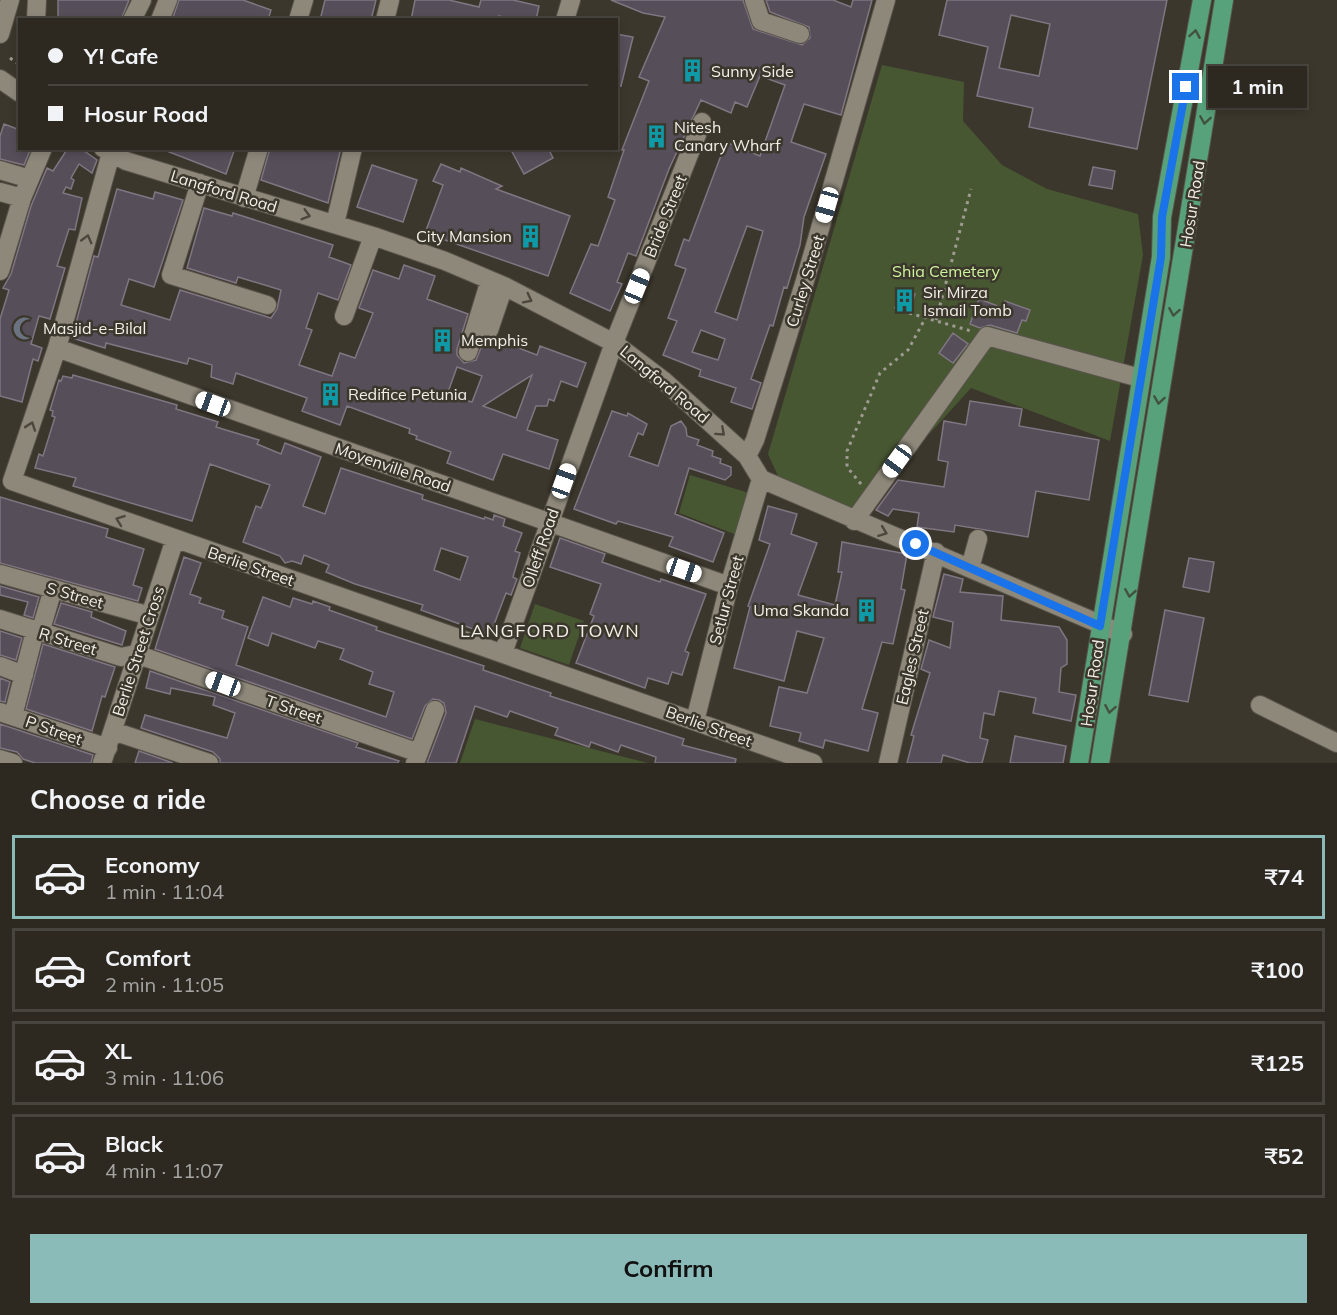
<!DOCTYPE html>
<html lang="en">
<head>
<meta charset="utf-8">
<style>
	body { margin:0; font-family:Mulish,sans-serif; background:#35312a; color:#f1f3f6; height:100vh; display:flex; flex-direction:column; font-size:22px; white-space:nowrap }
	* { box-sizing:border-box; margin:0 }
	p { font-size:20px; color:#a7a6a5 }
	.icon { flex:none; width:33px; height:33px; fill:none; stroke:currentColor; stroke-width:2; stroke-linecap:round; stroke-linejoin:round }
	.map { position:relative; height:763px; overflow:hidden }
	.panel { display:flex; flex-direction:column; background:#2d2921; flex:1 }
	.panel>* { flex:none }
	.top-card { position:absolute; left:18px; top:18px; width:600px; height:132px; border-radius:0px; box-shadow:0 3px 9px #0003,0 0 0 2px #48453f; display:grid; align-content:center; height:132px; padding:0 30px; background:#2d2921 }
	.end { position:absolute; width:27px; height:27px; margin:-14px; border:8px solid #1a73e8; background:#fff; box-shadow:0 0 0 3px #fff }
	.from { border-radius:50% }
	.bubble { position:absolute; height:42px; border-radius:0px; background:#2d2921; box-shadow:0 3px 9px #0003,0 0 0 2px #48453f; font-size:20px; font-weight:700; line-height:42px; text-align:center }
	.car { position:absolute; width:18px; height:36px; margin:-18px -9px; border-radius:8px; box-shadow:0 0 4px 2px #0007; background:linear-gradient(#fff 24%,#345 0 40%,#fff 0 76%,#345 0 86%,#fff 0) }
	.top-card b { display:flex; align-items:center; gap:21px; height:57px; font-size:22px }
	.top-card b+b { border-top:2px solid #48453f }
	.top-card i { width:15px; height:15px; background:#f1f3f6 }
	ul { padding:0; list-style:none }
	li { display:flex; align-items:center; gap:18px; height:84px; margin:0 12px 9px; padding:0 18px; border:3px solid #48453f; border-radius:0px }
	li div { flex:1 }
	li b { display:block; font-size:22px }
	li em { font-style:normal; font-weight:700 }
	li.active { border-color:#8bbbb9 }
	li>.icon { width:54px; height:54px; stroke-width:1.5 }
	h2 { padding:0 30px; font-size:27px; line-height:72px }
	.primary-button { display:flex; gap:12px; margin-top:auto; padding:12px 30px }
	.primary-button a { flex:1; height:69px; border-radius:0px; background:#8bbbb9; color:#111; font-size:24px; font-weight:700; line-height:69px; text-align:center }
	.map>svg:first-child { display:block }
	.green { fill:#475732 }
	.building { fill:#564e58; stroke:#7f7682; stroke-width:1.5; fill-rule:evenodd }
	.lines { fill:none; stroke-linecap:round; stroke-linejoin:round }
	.minor-casing { stroke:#59544b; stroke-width:20 }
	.major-casing { stroke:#59544b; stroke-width:20 }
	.path { stroke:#9f9b93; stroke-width:3; stroke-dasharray:3 4.5; stroke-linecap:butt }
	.minor { stroke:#8e887b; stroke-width:18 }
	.major { stroke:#57a27a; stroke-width:18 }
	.oneway { stroke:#435240 }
	.oneway2 { stroke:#4c473c }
	.route { stroke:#1a73e8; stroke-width:8 }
	.labels { text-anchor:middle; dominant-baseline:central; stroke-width:5; stroke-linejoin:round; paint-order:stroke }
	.poi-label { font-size:16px; fill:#f2efe8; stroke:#3c372c; text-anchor:start }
	.street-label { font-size:16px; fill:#f2efe8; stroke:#3c372c }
	.park-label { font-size:16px; fill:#ccf29c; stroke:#3c372c }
	.neighbourhood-label { font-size:18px; letter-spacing:1.5px; fill:#f2efe8; stroke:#3c372c }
</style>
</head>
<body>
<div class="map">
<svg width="1337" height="763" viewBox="0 0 1337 763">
	<rect width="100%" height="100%" fill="#3c372c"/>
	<path class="green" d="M882 65 964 82 963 121 1002 165 1047 189 1138 214 1143 255 1110 441 971 388 902 464 864 514 778 476 768 454Z
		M690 475 749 493 737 535 679 513Z
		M535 604 584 621 569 665 520 648Z
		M475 719 648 763H460Z"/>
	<path class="building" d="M58 0H129L121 20H58Z
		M179 0H243L271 10 268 20H172Z
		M325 0H376L371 20H320Z
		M415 0H449L479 7 481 0H513L539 6 536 20H515L499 16 498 20H411Z
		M611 0H743L753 29 802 45 810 38 809 27 770 12 766 0H833L851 7 853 0H872L841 115 804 104 791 142 826 154 804 217 800 245 787 288 784 287 773 326 770 325 751 379 761 383 752 409 731 402 736 388 699 376 701 370 663 355 677 321 668 318 686 269 675 265 684 239 689 241 726 142 760 156 785 85 760 76 747 107 735 102 731 113 701 100 669 169 636 256 628 253 617 282 622 284 610 311 570 293 591 244 598 246 615 200 608 197 624 150H622L649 81 639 77 665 17 643 13ZM747 226 763 231 737 320 715 312ZM701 330 725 339 718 360 692 352Z
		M947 0H1167L1137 149 1029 127 1033 108 977 96 988 47 939 35ZM1011 15 1050 24 1039 76 999 68Z
		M616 34 633 37 621 86 616 85Z
		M4 124 20 130V148H31L24 165 0 159V136Z
		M68 148H80L97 160 92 173 79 164 71 178 74 180 71 189 66 187 63 193 82 198 75 230 69 229 57 266 65 268 50 319 39 316 31 344 42 348 38 361 33 359 22 402 0 396V319L9 290 3 288 11 274 31 206 47 168 53 171Z
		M159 148H235L226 174Z
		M270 148H341L328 203 261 180Z
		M510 148H548L553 158 524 174Z
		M441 164 460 172 461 168 502 186 496 189 570 216 548 276 425 233 443 185 433 181Z
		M372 165 417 180 403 222 357 207Z
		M1093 167 1115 171 1112 189 1089 185Z
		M117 189 153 199 155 192 183 200 154 287 129 279 121 305 170 320 180 290 271 318 277 309 281 290 238 277 236 283 187 268 204 208 232 216 233 213 333 245 329 257 351 265 338 300 318 293 306 328 312 330 299 365 332 376 340 353 355 358 373 313 359 308 373 270 399 279 404 265 435 276 427 299 468 314 457 349V355L464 363 476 360 484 340 495 339 537 355 540 346 586 363 577 387 561 381 554 401 549 399 547 406H536L527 430 558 440 549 469 503 454 493 480 447 463 451 452 416 439 417 436 409 433 410 429 347 406 340 425 302 411 307 398 236 373 233 384 211 377 212 365 189 358 187 364 106 343 105 348 72 338 94 256 98 257ZM457 367 482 376 472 402 447 395ZM532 375 516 418 483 406Z
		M900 290 915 294 909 312 895 308Z
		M979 299 1003 308 1005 301 1030 310 1026 321 1022 320 1017 333 990 325 980 328 970 324Z
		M953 333 968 344 953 363 939 353Z
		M73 375 177 405 176 409 218 422 216 427 259 440 257 444 281 454 285 443 321 457 303 506 325 514 341 468 423 495 422 499 484 519 485 517 493 520 494 515 505 519 503 526 522 533 515 551 520 553 513 577 517 579 511 595 506 593 490 635 421 610 423 605 355 584 326 572 329 565 304 555 301 564 292 561 285 563 280 556 243 542 256 506 261 508 270 485 210 464 192 521 73 486 76 478 35 468 39 454 43 456 55 417 52 416 53 411 50 410 59 380 61 381 63 376 72 378ZM441 548 468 557 460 580 434 570Z
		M970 401 1022 409 1019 426 1099 440 1089 500 1036 491 1028 537 955 525 954 532 917 527 919 513 893 509 888 516 876 510 898 480 944 487 948 462 938 460 944 421 966 425Z
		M612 411 627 416 628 413 647 424 643 435 638 433 629 456 658 466 671 426 681 421 686 428 687 436 699 440 697 445 713 451 712 456 721 459 720 463 731 467V475L725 480 689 468 675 514 724 533 713 562 669 546 673 537 618 521 616 524 574 509Z
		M0 497 108 529 106 537 144 549 133 585 142 588 138 601 0 563Z
		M768 506 797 514 791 534 817 543 798 595 835 605 842 572H838L842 542 907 554 901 589 905 590 893 644 882 642 862 709 878 713 868 751 825 740 823 748 799 741 801 733 770 726 779 687 807 693 824 638 797 631 784 681 734 668 750 607 748 606 770 544 759 540Z
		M560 538 605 554 602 562 660 582 661 579 706 594 685 651 689 653 682 675 672 672 668 684 648 678 645 688 576 663 594 616 590 614 601 584 550 567Z
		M184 557 201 563 190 594 201 598 199 603 224 611 222 618 248 627 236 665 386 717 394 692 369 684 373 672 340 659 344 649 318 641 315 648 272 633 268 646 248 638 263 597 290 607 293 598 312 604 313 601 330 607 329 610 377 627 376 630 484 666 483 670 551 693 550 696 684 739 682 745 736 759 735 763H655L656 757 621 745 618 752 591 742 589 747 555 735 558 728 510 711 507 717 475 706 456 763H427L446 713 444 703 439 700 433 699 425 706 412 739 155 649Z
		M1189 558 1214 562 1209 592 1183 587Z
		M944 574 963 579 960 592 1003 596 1001 620 1059 627 1067 640V664L1061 668 1059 692 1076 695 1071 721 1033 713 1036 698 999 691 994 715 984 713 980 738 988 740 982 763H970L943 755 941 763H907L914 736 911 735 930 673 921 669 929 640 950 648 953 622 933 617Z
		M0 586 39 597 33 618 24 615 28 602 0 595Z
		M61 603 92 612 91 617 126 631 122 645 54 624Z
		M1165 610 1204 618 1188 702 1149 695Z
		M0 631 22 638 16 660 0 655Z
		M43 644 115 667 105 697 102 696 92 731 26 709Z
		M150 671 358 743 356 747 399 761 398 763H220V759L213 752 141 728 145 715 227 738 235 713 213 705 215 697 171 688 170 694 146 688Z
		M0 678 10 682 5 702 0 701Z
		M0 724 93 755 91 763H35L23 759 17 752 0 748Z
		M1015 736 1066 746 1063 763H1010Z
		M139 751 173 763H135Z"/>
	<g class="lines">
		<defs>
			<path id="minor" d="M754 0 761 21 800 34
				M36 20 37 0
				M132 20 142 0
				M160 20 168 0
				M298 20 304 0
				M385 20 390 0
				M565 20 571 0
				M0 34 10 0
				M0 79 20 93
				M103 148 126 161 373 236 445 261 504 286 614 343 664 381 747 456 761 479 1123 634
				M111 153 57 348 12 481 813 763
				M0 170 30 179
				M200 183 171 275 267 305
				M0 192 22 198
				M244 198 259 148
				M335 224 353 148
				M0 271 22 198 43 148
				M344 316 373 236
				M489 330 504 286
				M57 348 729 586
				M468 352 490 280
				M747 456 755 440 804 284 886 0
				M854 521 987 336 1140 378
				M970 568 978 539
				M0 574 150 616
				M0 619 121 657 136 654
				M40 633 53 589
				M503 653 614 343 702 122
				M136 654 419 753
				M0 666 24 675
				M1260 705 1337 743
				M0 712 108 748
				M13 716 35 631
				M695 721 729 586 761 479
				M113 731 209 763
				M0 759 13 763
				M102 763 175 539
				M415 763 435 710
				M888 763 936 552"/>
			<path id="major" d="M1079 763 1161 257 1162 217 1202 0
				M1100 763 1224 0"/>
		</defs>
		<use href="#minor" class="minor-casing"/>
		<use href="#major" class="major-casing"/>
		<path class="path" d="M10 58 20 65
			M902 311 971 331
			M936 320 971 189
			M861 484 847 467V451L880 373 908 350 926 317"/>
		<use href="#minor" class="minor"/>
		<use href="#major" class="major"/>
	</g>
	<defs><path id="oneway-chevron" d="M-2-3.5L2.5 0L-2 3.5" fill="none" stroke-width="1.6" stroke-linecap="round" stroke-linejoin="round" transform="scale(1.5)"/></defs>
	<g class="oneway">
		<use href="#oneway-chevron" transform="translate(1195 34) rotate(-80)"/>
		<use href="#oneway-chevron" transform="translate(1205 120) rotate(99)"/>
		<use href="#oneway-chevron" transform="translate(1174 312) rotate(100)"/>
		<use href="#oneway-chevron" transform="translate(1159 400) rotate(99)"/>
		<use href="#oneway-chevron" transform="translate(1130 593) rotate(99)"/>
		<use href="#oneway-chevron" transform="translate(1110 709) rotate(100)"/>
	</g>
	<g class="oneway2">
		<use href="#oneway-chevron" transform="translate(306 215) rotate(16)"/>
		<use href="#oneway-chevron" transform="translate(87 239) rotate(-75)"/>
		<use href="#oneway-chevron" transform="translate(528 299) rotate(27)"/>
		<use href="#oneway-chevron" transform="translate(31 426) rotate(-71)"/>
		<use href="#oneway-chevron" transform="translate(721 432) rotate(42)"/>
		<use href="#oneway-chevron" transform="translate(120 520) rotate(-160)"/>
		<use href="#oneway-chevron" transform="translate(883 532) rotate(21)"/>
	</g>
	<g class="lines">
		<path class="route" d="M916 544 1100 626 1161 257 1162 217 1186 87"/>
	</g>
	<defs>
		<symbol id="building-bare" viewBox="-9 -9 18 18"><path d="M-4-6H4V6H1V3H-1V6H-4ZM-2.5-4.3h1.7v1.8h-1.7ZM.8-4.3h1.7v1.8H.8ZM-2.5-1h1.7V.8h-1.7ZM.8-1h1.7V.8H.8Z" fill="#0f9aa8" stroke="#3c372c" stroke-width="2.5" paint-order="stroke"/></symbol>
		<symbol id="mosque-bare" viewBox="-9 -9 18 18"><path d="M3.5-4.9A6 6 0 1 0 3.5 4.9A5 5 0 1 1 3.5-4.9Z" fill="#6b7280" stroke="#3c372c" stroke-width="2.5" paint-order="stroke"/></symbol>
	</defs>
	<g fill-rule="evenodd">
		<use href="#building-bare" x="676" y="54" width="33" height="33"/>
		<use href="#building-bare" x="640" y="120" width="33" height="33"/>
		<use href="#building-bare" x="514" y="220" width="33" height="33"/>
		<use href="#building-bare" x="888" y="284" width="33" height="33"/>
		<use href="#mosque-bare" x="8" y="312" width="33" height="33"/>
		<use href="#building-bare" x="426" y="324" width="33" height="33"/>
		<use href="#building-bare" x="314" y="378" width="33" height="33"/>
		<use href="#building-bare" x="850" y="594" width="33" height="33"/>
	</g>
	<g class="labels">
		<g class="poi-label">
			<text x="711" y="71">Sunny Side</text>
			<text x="674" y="127">Nitesh<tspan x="674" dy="18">Canary Wharf</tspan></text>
			<text x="512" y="236" text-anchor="end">City Mansion</text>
			<text x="923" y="292">Sir Mirza<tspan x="923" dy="18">Ismail Tomb</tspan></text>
			<text x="43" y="328">Masjid-e-Bilal</text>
			<text x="461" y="340">Memphis</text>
			<text x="348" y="394">Redifice Petunia</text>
			<text x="849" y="610" text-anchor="end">Uma Skanda</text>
		</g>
		<g class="street-label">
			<text transform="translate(224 191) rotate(17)">Langford Road</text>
			<text transform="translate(1192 204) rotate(-81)">Hosur Road</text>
			<text transform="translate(665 216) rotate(-68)">Bride Street</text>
			<text transform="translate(805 281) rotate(-73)">Curley Street</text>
			<text transform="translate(665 384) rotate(40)">Langford Road</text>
			<text transform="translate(393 467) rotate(19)">Moyenville Road</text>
			<text transform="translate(540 548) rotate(-71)">Olleff Road</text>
			<text transform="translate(251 566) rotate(19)">Berlie Street</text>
			<text transform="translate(75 595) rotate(16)">S Street</text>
			<text transform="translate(726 600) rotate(-75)">Setlur Street</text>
			<text transform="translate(68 641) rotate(17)">R Street</text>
			<text transform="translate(138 651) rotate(-72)">Berlie Street Cross</text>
			<text transform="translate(912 657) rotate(-77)">Eagles Street</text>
			<text transform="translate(1092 683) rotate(-82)">Hosur Road</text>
			<text transform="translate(294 709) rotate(19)">T Street</text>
			<text transform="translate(709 726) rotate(20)">Berlie Street</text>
			<text transform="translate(54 730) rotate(19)">P Street</text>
		</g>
		<g class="park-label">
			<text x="946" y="271">Shia Cemetery</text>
		</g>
		<g class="neighbourhood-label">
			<text x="550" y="630">LANGFORD TOWN</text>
		</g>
	</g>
</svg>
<i class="end from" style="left:916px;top:544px"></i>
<i class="end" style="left:1186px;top:87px"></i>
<div class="bubble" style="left:1208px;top:66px;width:99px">1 min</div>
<i class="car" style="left:827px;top:205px;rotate:196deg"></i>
<i class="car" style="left:637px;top:286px;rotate:22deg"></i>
<i class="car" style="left:213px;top:404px;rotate:290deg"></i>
<i class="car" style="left:897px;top:461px;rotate:216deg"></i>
<i class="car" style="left:564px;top:481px;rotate:20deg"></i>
<i class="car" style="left:684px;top:570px;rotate:109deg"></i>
<i class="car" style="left:223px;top:684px;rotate:290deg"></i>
<div class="top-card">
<b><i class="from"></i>Y! Cafe</b>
<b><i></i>Hosur Road</b>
</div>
</div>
<section class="panel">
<h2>Choose a ride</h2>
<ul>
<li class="active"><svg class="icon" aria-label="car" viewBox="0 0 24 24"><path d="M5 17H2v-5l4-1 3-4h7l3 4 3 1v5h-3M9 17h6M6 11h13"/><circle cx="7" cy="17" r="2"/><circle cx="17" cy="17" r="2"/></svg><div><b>Economy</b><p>1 min · 11:04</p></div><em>₹74</em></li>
<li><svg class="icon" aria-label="car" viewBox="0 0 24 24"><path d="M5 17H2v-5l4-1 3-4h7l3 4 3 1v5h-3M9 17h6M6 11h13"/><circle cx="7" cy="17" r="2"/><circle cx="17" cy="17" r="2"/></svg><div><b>Comfort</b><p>2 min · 11:05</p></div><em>₹100</em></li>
<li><svg class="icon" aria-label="car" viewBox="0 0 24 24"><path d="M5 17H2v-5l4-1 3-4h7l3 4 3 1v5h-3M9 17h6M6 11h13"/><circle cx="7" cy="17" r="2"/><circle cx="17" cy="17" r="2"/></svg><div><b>XL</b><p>3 min · 11:06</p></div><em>₹125</em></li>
<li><svg class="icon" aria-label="car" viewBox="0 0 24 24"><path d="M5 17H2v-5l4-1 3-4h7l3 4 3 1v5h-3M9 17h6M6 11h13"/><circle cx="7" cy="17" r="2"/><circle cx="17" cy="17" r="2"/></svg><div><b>Black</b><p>4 min · 11:07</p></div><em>₹52</em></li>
</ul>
<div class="primary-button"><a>Confirm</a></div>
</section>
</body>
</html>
